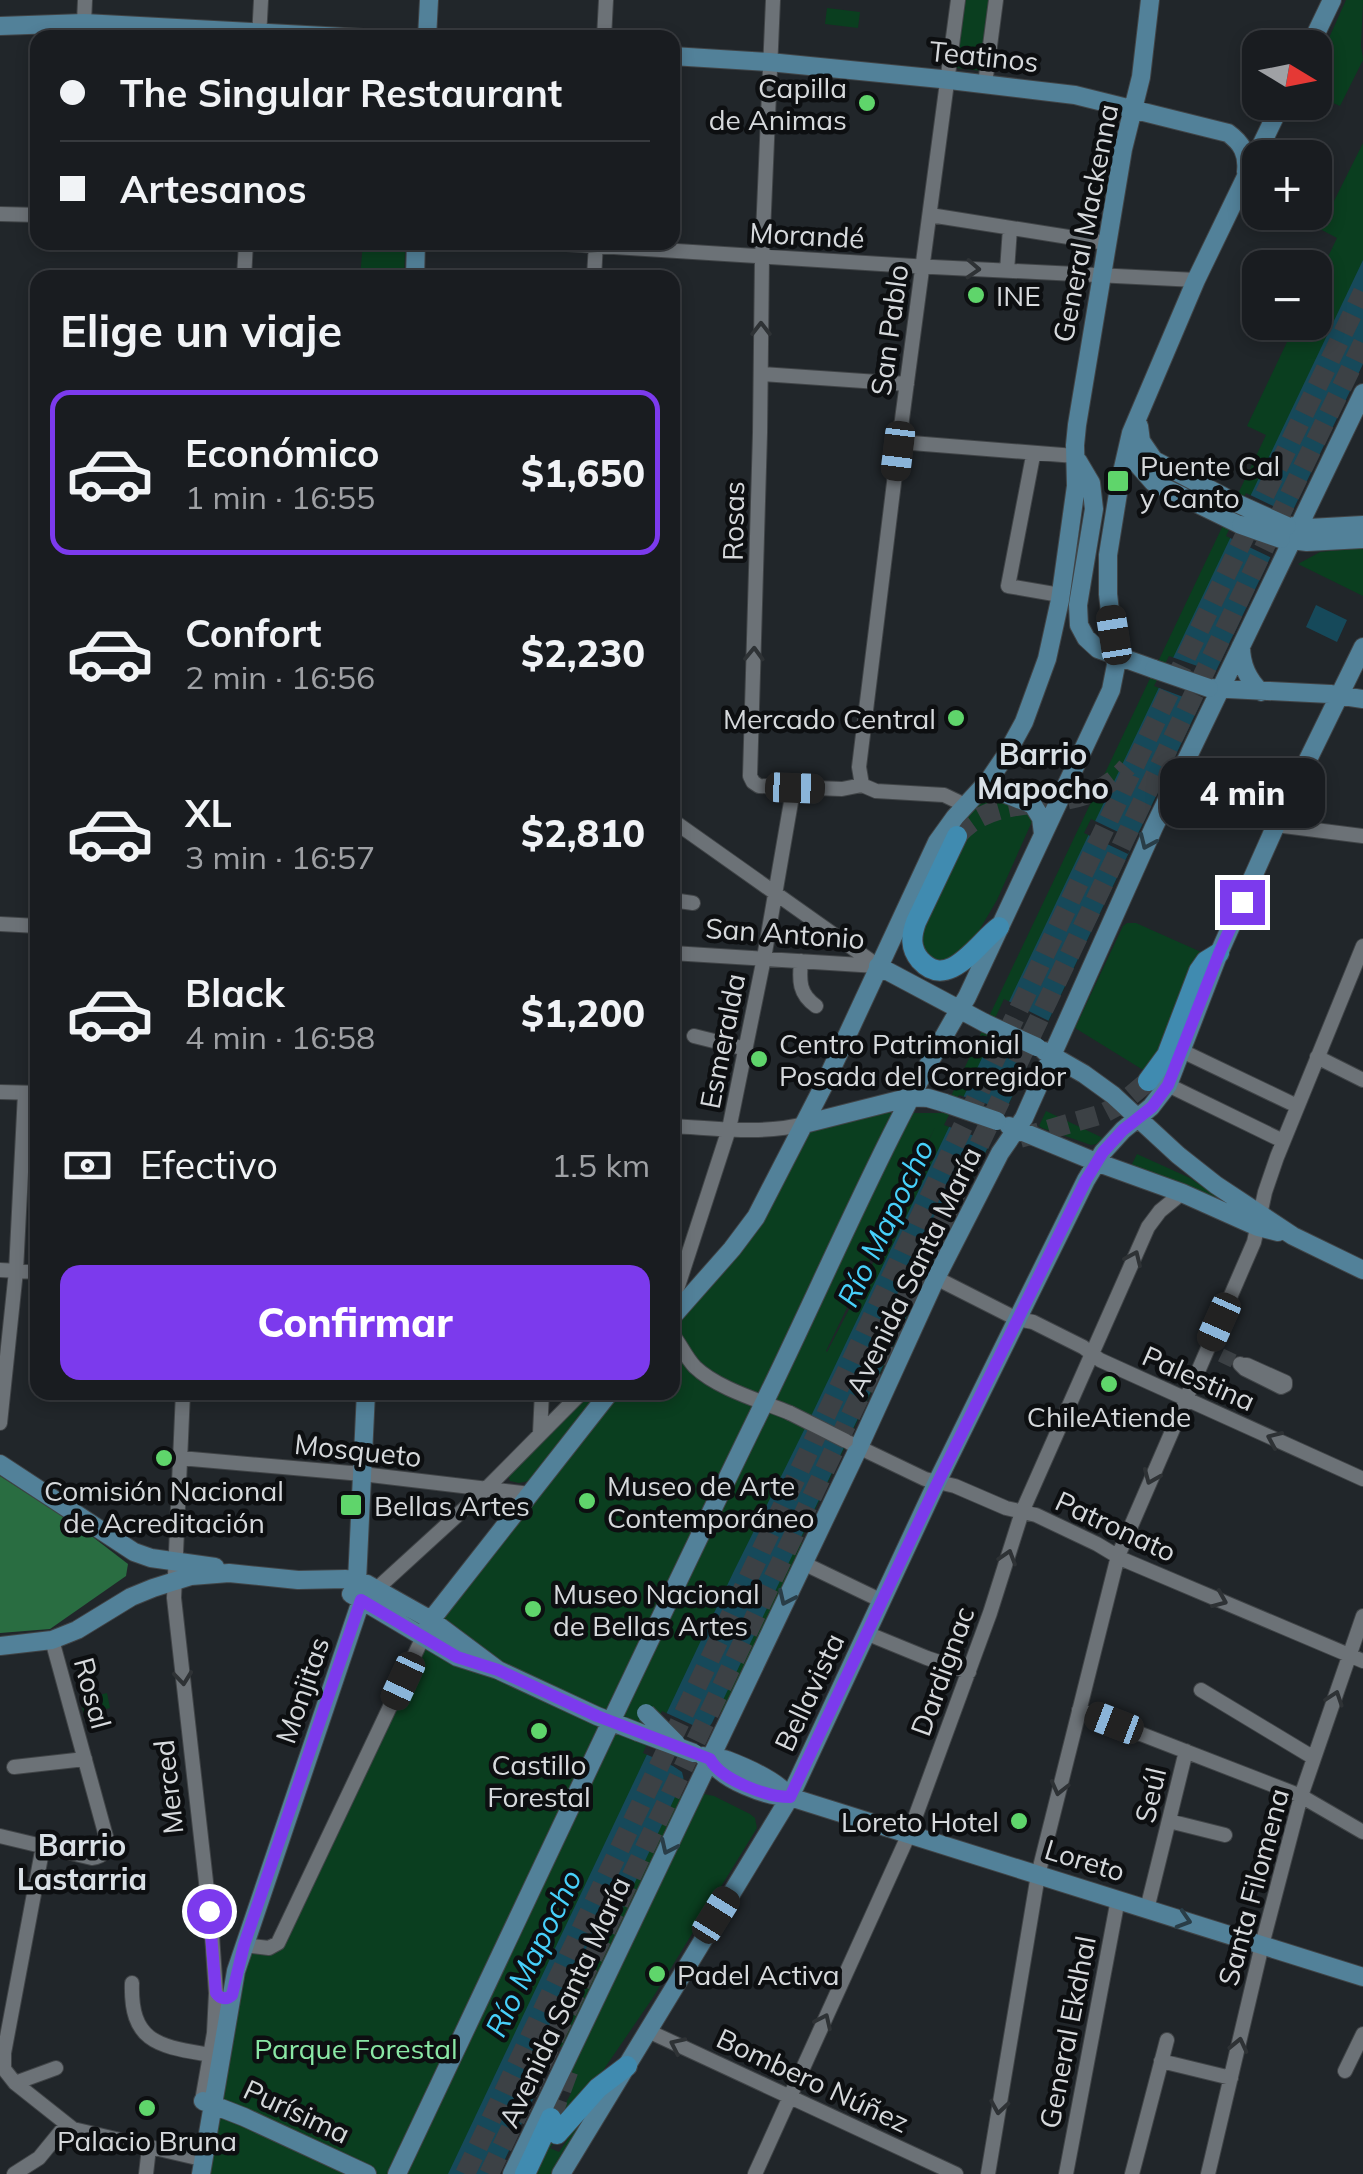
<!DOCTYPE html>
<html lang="es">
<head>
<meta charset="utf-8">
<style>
	body { margin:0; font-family:Mulish,sans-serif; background:#222529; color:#f1f3f6; height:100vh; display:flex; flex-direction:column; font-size:38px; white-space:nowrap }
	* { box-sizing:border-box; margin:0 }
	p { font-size:32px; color:#9fa1a5 }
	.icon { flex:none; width:55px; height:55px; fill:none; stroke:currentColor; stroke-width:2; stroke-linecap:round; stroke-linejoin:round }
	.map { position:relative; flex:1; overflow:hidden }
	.side { position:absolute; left:30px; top:270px; width:650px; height:1130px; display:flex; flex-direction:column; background:#191c20; border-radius:20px; box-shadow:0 5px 15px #0003,0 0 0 2px #373a3e }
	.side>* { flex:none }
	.guide { position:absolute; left:30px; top:30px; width:650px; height:220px; border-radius:20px; box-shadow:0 5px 15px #0003,0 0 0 2px #373a3e; display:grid; align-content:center; height:220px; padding:0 30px; background:#191c20 }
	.needle { width:65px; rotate:100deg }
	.controls { position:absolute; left:1242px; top:30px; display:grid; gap:20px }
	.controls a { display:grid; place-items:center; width:90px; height:90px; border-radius:20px; background:#191c20; box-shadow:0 5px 15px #0003,0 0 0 2px #373a3e; font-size:50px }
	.end { position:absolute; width:45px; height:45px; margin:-22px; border:12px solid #7c3aed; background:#fff; box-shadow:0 0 0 5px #fff }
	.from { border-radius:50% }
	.bubble { position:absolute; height:70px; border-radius:20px; background:#191c20; box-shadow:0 5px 15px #0003,0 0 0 2px #373a3e; font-size:32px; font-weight:800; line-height:70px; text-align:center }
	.car { position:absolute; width:30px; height:60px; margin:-30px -15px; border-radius:12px; box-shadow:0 0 8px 2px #0007; background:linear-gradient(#222 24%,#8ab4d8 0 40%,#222 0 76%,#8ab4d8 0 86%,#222 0) }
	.guide b { display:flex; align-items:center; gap:35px; height:95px; font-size:38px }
	.guide b+b { border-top:2px solid #373a3e }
	.guide i { width:25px; height:25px; background:#f1f3f6 }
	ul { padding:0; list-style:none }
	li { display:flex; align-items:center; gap:30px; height:165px; margin:0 20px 15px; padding:0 10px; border:5px solid transparent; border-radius:20px }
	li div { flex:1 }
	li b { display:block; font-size:38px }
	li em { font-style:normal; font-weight:800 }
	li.current { border-color:#7c3aed }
	li>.icon { width:90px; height:90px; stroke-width:1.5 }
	h2 { padding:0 30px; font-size:45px; line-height:120px }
	.pay { display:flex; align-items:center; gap:25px; height:110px; padding:0 30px; font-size:38px }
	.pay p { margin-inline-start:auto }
	.cta { display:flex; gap:20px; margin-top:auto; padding:20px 30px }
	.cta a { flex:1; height:115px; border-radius:20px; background:#7c3aed; color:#fff; font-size:40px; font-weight:800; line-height:115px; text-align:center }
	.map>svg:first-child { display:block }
	.green { fill:#0a3e1f; fill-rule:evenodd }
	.forest { fill:#296d41 }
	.water { fill:#16495a }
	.pier { fill:#21262a }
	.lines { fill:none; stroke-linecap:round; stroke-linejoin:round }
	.minor-tunnel { stroke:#3c4145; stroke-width:14; stroke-dasharray:14 7; stroke-linecap:butt }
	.highway-tunnel { stroke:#3c4145; stroke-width:20; stroke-dasharray:20 10; stroke-linecap:butt }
	.minor-casing { stroke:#404447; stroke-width:16 }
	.major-casing { stroke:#404447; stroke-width:20 }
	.highway-casing { stroke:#404447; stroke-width:22 }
	.minor { stroke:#6c7277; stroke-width:14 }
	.major { stroke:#528199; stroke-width:18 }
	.highway { stroke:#408bb0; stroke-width:20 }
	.minor-bridge-casing { stroke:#404447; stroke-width:16; stroke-linecap:butt }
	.major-bridge-casing { stroke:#404447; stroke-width:20; stroke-linecap:butt }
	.minor-bridge { stroke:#6c7277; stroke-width:14 }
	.major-bridge { stroke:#528199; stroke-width:18 }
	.oneway { stroke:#2e3235 }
	.oneway2 { stroke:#293d47 }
	.route { stroke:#7c3aed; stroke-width:12 }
	.poi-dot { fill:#5fd56b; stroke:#0d0f11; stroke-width:4 }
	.labels { text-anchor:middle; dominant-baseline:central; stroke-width:9; stroke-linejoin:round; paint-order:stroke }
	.street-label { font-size:28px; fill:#d6d9dc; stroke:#0d0f11 }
	.poi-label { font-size:28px; fill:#d6d9dc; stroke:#0d0f11; text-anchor:start }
	.park-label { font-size:28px; fill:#8ae8a5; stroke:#0d0f11 }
	.neighbourhood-label { font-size:30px; font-weight:bold; fill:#d9e0e6; stroke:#0d0f11 }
	.water-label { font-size:30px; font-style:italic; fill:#47d0fa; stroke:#0d0f11 }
</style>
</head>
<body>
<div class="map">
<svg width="1363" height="2174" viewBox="0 0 1363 2174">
	<rect width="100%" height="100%" fill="#21262a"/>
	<path class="green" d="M965 0H991L982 71 956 68Z
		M1346 0H1363L1361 46 1363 60 1340 106 1315 95V69Z
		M827 8 860 12 858 28 825 24Z
		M1363 143V362L800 1541 802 1543 723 1712 718 1711 706 1731 678 1793 683 1797 562 2047 557 2045 498 2174H207L248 1950 265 1954 442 1617 617 1393 672 1392 673 1322 771 1205 814 1125 885 1113H943L1266 435 1247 426 1296 323 1315 322V284L1337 238 1320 229ZM935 1127 872 1265 827 1352 826 1351Z
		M363 243 399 245 405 252 404 277H360Z
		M1363 548V596L1298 564 1320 552Z
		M992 791 1038 808 997 900 970 946 963 956 932 964 917 940 952 834Z
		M1127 923H1136L1201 952 1162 1053 1148 1073 1075 1028 1123 926Z
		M1046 1111 1103 1138 1097 1144 1091 1145 1042 1128 1039 1126Z
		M1137 1154 1190 1178 1219 1198 1249 1214 1131 1166Z
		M589 1393H604L534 1480 519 1483 510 1481 508 1476Z
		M107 1693 110 1708 84 1715 80 1700Z
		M704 1794 714 1796 750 1814 755 1818 757 1828 652 1999 550 2148 559 2152 580 2121 599 2100 551 2174H530L571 2093 561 2088Z"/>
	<path class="forest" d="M0 1476 85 1531 128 1564 126 1576 50 1629 0 1633Z"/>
	<path class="water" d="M1363 260V364L712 1723 706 1731 498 2174H448L733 1573 813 1412Z
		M1316 605 1347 620 1337 642 1306 627Z"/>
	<path class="pier" d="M1246 493 1292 515 1272 558 1226 536Z
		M1169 656 1217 673 1202 704 1154 686Z
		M1091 819 1135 840 1128 854 1084 833Z
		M1004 999 1049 1021 1029 1063 984 1042Z
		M959 1095 1006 1110 991 1142 944 1125Z
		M662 1711 699 1728H714L689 1782 684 1780 682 1772 673 1766 643 1753Z"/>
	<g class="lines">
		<path class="minor-tunnel" d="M1221 1355 1240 1364"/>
		<path class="highway-tunnel" d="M957 836C1003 782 1078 825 1127 767
			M1020 1138 1102 1114 1121 1104 1148 1081
			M551 2118 571 2064
			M465 2174 1189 651 1363 292
			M489 2174C782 1564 1068 952 1363 343"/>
		<defs>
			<path id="minor" d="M773 0 762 257 760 433 750 776 753 782 759 786 842 789 862 785 876 791 944 795 965 805
				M84 23 85 0
				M259 38 261 0
				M604 38 606 0
				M985 84 996 0
				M0 214 38 215
				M930 215 1106 243
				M535 242 913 266 1196 280
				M1007 271 1010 228
				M244 278 246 242
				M594 278 596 242
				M761 374 907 384
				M899 442 1075 456
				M1032 461 1008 586 1060 595
				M862 785 859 767 899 442 958 0
				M672 820 878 966
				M1276 825 1363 836
				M672 900 693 903
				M0 924 38 926
				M672 953 877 966
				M801 961C799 981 799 994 816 1006
				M694 1036 746 1049
				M1182 1051 1297 1106
				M1317 1057 1363 1080
				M1168 1085 1283 1141
				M0 1092 38 1093
				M672 1126C715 1128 762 1135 804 1124
				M0 1270 38 1272
				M936 1278 1017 1319 1033 1322 1083 1347 1100 1360 1363 1479
				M672 1298 678 1286 729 1129 764 958 791 802 790 794 785 788
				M672 1334C681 1345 686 1358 695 1367 718 1389 761 1401 790 1413
				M1240 1364 1245 1369 1281 1387 1285 1385V1382L1247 1365H1241
				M183 1392 174 1598 212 1935 216 1993 214 2033 202 2101
				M0 1423 16 1271 25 1093
				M540 1433 542 1392
				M850 1443 925 1479 955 1486 1006 1508 1036 1515 1097 1544 1122 1559 1363 1661
				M180 1458 362 1474 530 1494
				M803 1563 882 1601
				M370 1595 486 1489 582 1392
				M866 1633 927 1658 969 1672
				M1201 1690 1314 1758
				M1079 1710 1301 1796 1363 1832
				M14 1767 85 1759
				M1169 1821 1225 1835
				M0 1836 92 1858C103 1857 108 1850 107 1840L52 1640
				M43 1846 4 2053V2069L15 2083 73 2129 193 2157
				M1147 1909 1186 1751
				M244 1945 269 1948 278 1943 423 1637
				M132 1983C130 2044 160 2046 210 2055
				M648 2031 956 2174
				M1161 2061 1231 2078
				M1345 2071 1363 2034
				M15 2083 56 2068
				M14 2174 39 2158 66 2125
				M146 2174 149 2148
				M755 2174 909 1834 990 1613 1022 1512 1148 1227 1160 1211 1182 1193
				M988 2174 1038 1875 1118 1556 1254 1242 1265 1192 1277 1157 1363 946
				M1066 2174 1118 1899
				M1132 2174 1167 2040
				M1208 2174 1262 1945 1301 1796 1363 1616"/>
			<path id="major" d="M0 26 84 23 363 38
				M427 38 429 0
				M1309 48 1332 0
				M672 56 769 62 941 79 1075 95 1228 133C1242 143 1248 154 1246 172
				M415 278 416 242
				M1139 426 1141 441 1154 460 1234 502
				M1131 442 1139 466 1153 482 1241 525
				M1078 461 1091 483 1094 509 1078 605 1079 625 1086 638 1098 649 1154 669
				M1289 526 1309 528 1363 525
				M1284 539 1307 542 1363 539
				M1241 646C1241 664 1247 679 1261 692
				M1209 688 1330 694 1363 699
				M978 793 996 790 1033 805 1041 818 1043 834
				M878 966 985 1023
				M1044 1051 1084 1074 1113 1095 1178 1155 1216 1185 1293 1236 1363 1270
				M804 1124 911 1097 928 1098 945 1103
				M1009 1126 1096 1162 1182 1193 1258 1227 1278 1232
				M672 1317 732 1249 756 1217 825 1083 937 842 955 817 989 780 1006 755 1024 722 1047 659 1060 600 1076 486 1075 445 1077 425 1123 149 1141 77 1150 0
				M0 1464 134 1552 151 1558 215 1567
				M351 1594 457 1657 498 1670 597 1716 638 1732
				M427 1629 431 1620 610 1392
				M0 1646 52 1640 77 1630 131 1597 153 1588 191 1576 229 1573 298 1580 346 1579 367 1584 431 1620 498 1670
				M703 1756C711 1759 718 1757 727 1760 748 1768 776 1780 790 1797
				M710 1759C721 1780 767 1797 790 1797L1363 1977
				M203 2101 244 2117 367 2174
				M201 2174 236 1971 361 1601 357 1581 366 1392
				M397 2174C519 1917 639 1659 764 1403 830 1268 889 1125 967 997L1111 690 1116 665 1108 594V555L1120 481 1131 433 1196 280 1282 102
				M512 2174 859 1447 936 1278 1000 1153 1024 1118 1154 827 1363 393
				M561 2174 790 1797 937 1482 1086 1180 1103 1152 1123 1130 1151 1107 1168 1085 1219 953 1276 825 1363 647"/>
			<path id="highway" d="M957 836 916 922C911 936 910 948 920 960 949 992 978 942 999 927
				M1148 1081 1167 1055 1199 971 1206 961 1219 953
				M557 2134 598 2088 627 2066
				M525 2174 551 2118"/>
		</defs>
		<use href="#minor" class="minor-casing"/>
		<use href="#major" class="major-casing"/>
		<use href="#highway" class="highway-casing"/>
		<use href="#minor" class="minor"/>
		<use href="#major" class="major"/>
		<use href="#highway" class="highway"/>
		<defs>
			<path id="minor-bridge" d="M790 1413 846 1441"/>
			<path id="major-bridge" d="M1234 502 1287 526
				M1241 525 1281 539
				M1154 669 1209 688
				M985 1023 1037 1047
				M945 1103 997 1121
				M646 1713 676 1743
				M638 1732 694 1753"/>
		</defs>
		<use href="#minor-bridge" class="minor-bridge-casing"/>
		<use href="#major-bridge" class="major-bridge-casing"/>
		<use href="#minor-bridge" class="minor-bridge"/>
		<use href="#major-bridge" class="major-bridge"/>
	</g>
	<defs><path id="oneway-chevron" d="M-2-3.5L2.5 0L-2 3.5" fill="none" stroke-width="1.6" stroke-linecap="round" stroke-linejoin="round" transform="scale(2.5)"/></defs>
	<g class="oneway">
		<use href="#oneway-chevron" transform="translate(973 269) rotate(3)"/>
		<use href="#oneway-chevron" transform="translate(761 329) rotate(-90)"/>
		<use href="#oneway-chevron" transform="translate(754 654) rotate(-88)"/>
		<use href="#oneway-chevron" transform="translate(1134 1258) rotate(-66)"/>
		<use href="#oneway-chevron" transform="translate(1274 1439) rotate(-156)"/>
		<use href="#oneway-chevron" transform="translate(1151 1477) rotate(113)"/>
		<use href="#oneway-chevron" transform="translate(1008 1557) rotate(-73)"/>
		<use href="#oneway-chevron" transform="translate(1220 1600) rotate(23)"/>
		<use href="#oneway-chevron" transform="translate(183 1678) rotate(84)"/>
		<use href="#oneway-chevron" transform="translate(1335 1698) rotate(-71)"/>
		<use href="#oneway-chevron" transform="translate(1059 1788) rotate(104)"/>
		<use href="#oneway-chevron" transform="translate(824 2021) rotate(-65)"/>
		<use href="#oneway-chevron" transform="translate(677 2045) rotate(-155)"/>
		<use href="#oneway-chevron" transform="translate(1239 2045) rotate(-77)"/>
		<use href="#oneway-chevron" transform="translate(999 2107) rotate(99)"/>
	</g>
	<g class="oneway2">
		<use href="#oneway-chevron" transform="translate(1147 842) rotate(114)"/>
		<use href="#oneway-chevron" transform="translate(786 1598) rotate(115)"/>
		<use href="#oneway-chevron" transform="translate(668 1847) rotate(115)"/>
		<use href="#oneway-chevron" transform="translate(1184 1920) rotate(17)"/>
	</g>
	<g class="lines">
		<path class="route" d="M209 1911 216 1993C220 1999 227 2000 232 1995L244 1945 361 1600 457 1657 498 1670 597 1716 710 1759C721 1780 767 1797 790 1797L934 1490 1086 1180 1103 1152 1123 1130 1152 1107 1168 1085 1220 951 1242 902"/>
	</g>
	<g class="poi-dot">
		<circle cx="867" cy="103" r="10"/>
		<circle cx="976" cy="295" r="10"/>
		<rect x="1106" y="469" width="24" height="24" rx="5"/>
		<circle cx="956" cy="718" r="10"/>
		<circle cx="759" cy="1059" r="10"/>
		<circle cx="1109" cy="1384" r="10"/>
		<circle cx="164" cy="1458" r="10"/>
		<circle cx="587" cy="1501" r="10"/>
		<rect x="339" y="1493" width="24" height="24" rx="5"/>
		<circle cx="533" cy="1609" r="10"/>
		<circle cx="539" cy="1731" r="10"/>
		<circle cx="1019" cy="1821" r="10"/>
		<circle cx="657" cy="1974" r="10"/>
		<circle cx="147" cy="2108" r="10"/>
	</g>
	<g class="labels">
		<g class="street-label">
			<text transform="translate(984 56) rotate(6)">Teatinos</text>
			<text transform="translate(1085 223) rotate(-79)">General Mackenna</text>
			<text transform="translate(807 235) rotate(3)">Morandé</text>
			<text transform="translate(889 330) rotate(-82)">San Pablo</text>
			<text transform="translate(733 521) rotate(-89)">Rosas</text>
			<text transform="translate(785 933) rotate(4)">San Antonio</text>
			<text transform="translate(722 1041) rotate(-79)">Esmeralda</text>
			<text transform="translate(913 1271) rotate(-64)">Avenida Santa María</text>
			<text transform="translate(1199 1378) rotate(24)">Palestina</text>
			<text transform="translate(358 1450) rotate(6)">Mosqueto</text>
			<text transform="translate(1116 1526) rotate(25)">Patronato</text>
			<text transform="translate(942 1671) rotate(-70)">Dardignac</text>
			<text transform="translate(302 1690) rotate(-71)">Monjitas</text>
			<text transform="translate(809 1692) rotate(-65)">Bellavista</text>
			<text transform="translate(93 1693) rotate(75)">Rosal</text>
			<text transform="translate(168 1787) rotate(-96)">Merced</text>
			<text transform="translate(1150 1795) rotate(-77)">Seúl</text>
			<text transform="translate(1085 1860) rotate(17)">Loreto</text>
			<text transform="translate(1253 1887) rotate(-75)">Santa Filomena</text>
			<text transform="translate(564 2002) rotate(-65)">Avenida Santa María</text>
			<text transform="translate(1067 2032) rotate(-79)">General Ekdhal</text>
			<text transform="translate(813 2080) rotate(25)">Bombero Núñez</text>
			<text transform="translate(297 2111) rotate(25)">Purísima</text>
		</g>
		<g class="poi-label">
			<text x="847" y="87" text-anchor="end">Capilla<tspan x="847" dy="32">de Animas</tspan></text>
			<text x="996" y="295">INE</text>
			<text x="1140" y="465">Puente Cal<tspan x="1140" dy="32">y Canto</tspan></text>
			<text x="936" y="718" text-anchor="end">Mercado Central</text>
			<text x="779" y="1043">Centro Patrimonial<tspan x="779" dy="32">Posada del Corregidor</tspan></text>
			<text x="1109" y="1416" text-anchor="middle">ChileAtiende</text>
			<text x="607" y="1485">Museo de Arte<tspan x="607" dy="32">Contemporáneo</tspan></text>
			<text x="164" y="1490" text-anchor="middle">Comisión Nacional<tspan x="164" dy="32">de Acreditación</tspan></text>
			<text x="374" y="1505">Bellas Artes</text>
			<text x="553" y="1593">Museo Nacional<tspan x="553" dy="32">de Bellas Artes</tspan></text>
			<text x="539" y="1764" text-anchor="middle">Castillo<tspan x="539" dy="32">Forestal</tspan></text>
			<text x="999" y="1821" text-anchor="end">Loreto Hotel</text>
			<text x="677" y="1974">Padel Activa</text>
			<text x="147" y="2140" text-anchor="middle">Palacio Bruna</text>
		</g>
		<g class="park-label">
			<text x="356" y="2048">Parque Forestal</text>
		</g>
		<g class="neighbourhood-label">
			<text x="1043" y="754">Barrio<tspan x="1043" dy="34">Mapocho</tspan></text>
			<text x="82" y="1845">Barrio<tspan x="82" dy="34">Lastarria</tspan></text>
		</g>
		<g class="water-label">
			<text transform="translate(885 1223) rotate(-64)">Río Mapocho</text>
			<text transform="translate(533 1953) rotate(-64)">Río Mapocho</text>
		</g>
	</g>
</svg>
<div class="controls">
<a><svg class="needle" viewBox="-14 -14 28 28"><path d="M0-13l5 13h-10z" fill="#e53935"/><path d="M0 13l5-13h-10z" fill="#9fa1a5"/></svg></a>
<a>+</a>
<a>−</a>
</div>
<i class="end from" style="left:209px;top:1911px"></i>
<i class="end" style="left:1242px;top:902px"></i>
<div class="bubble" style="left:1160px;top:758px;width:165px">4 min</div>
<i class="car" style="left:898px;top:451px;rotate:187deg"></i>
<i class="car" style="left:1114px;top:635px;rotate:351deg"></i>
<i class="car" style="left:795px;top:788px;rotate:92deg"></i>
<i class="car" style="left:1219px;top:1322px;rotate:204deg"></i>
<i class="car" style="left:403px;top:1681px;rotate:205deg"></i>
<i class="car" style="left:1114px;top:1723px;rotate:291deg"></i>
<i class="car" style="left:716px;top:1915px;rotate:32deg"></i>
<div class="guide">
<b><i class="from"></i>The Singular Restaurant</b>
<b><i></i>Artesanos</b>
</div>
<section class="side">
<h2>Elige un viaje</h2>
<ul>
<li class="current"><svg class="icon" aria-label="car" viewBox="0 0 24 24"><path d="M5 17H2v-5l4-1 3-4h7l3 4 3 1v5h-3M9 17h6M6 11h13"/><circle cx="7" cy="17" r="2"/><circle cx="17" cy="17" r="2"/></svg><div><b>Económico</b><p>1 min · 16:55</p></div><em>$1,650</em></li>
<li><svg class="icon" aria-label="car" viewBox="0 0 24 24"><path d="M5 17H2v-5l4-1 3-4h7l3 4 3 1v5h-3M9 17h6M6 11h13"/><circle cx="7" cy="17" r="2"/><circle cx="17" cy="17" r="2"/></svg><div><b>Confort</b><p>2 min · 16:56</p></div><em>$2,230</em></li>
<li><svg class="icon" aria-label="car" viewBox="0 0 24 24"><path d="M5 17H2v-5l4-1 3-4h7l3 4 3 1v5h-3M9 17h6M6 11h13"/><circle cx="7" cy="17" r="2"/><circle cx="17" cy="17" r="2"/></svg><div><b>XL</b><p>3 min · 16:57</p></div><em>$2,810</em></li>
<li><svg class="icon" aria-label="car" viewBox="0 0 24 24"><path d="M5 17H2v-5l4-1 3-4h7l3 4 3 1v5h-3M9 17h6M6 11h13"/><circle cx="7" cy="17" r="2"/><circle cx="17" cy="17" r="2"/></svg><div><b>Black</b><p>4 min · 16:58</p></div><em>$1,200</em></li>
</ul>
<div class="pay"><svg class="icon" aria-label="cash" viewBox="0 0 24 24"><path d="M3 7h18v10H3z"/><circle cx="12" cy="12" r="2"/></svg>Efectivo<p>1.5 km</p></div>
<div class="cta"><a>Confirmar</a></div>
</section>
</div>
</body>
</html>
